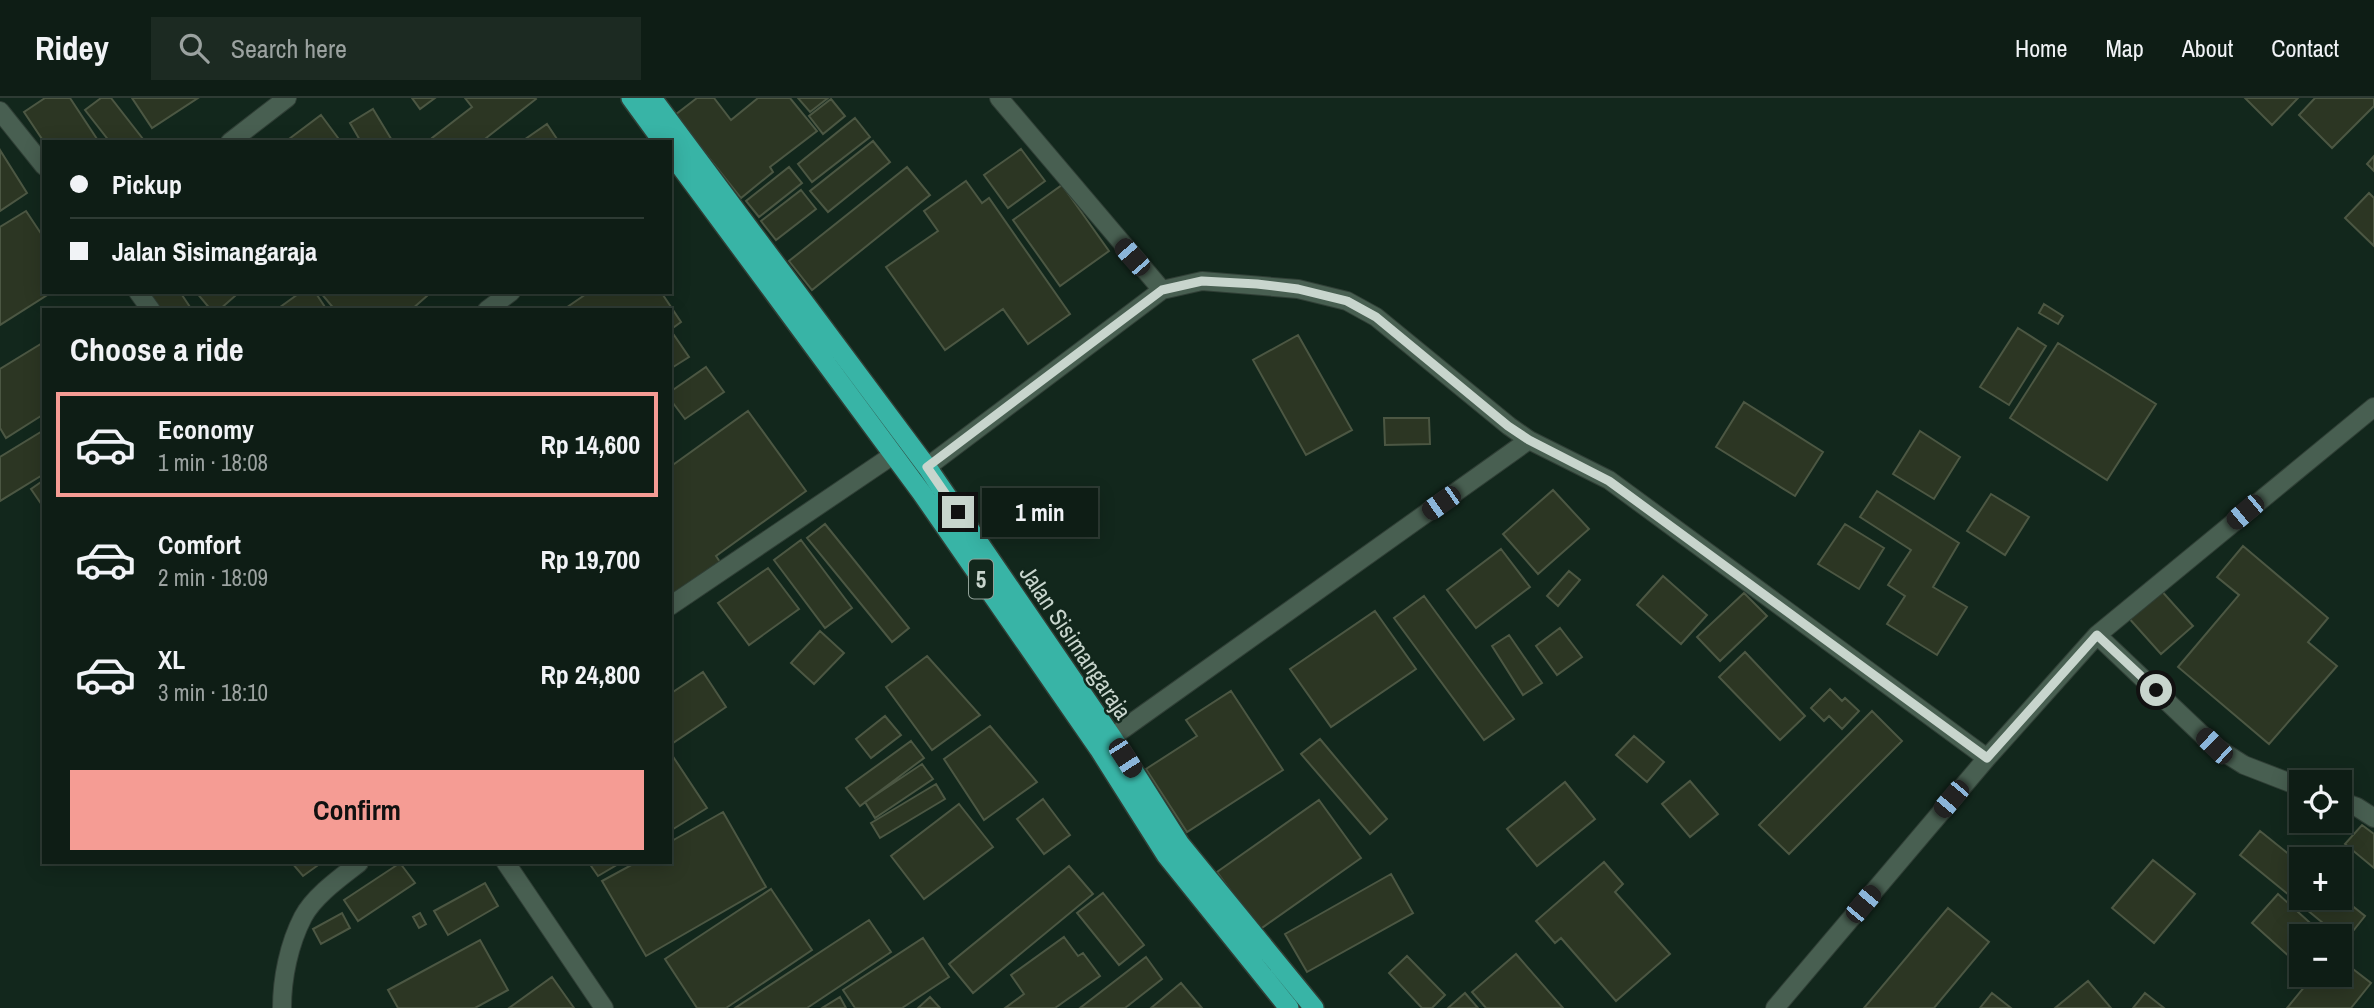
<!DOCTYPE html>
<html lang="en">
<head>
<meta charset="utf-8">
<style>
	body { margin:0; font-family:"Archivo Narrow",sans-serif; background:#1c2a22; color:#f1f3f6; height:100vh; display:flex; flex-direction:column; font-size:26px; white-space:nowrap }
	* { box-sizing:border-box; margin:0 }
	p { font-size:23px; color:#9ba2a0 }
	.icon { flex:none; width:38px; height:38px; fill:none; stroke:currentColor; stroke-width:2; stroke-linecap:round; stroke-linejoin:round }
	.map { position:relative; flex:1; overflow:hidden }
	.details { position:absolute; left:42px; top:210px; width:630px; height:556px; display:flex; flex-direction:column; background:#0e1d15; border-radius:0px; box-shadow:0 4px 18px #0003,0 0 0 2px #2e3b34 }
	.details>* { flex:none }
	.top-card { position:absolute; left:42px; top:42px; width:630px; height:154px; border-radius:0px; box-shadow:0 4px 18px #0003,0 0 0 2px #2e3b34; display:grid; align-content:center; height:154px; padding:0 28px; background:#0e1d15 }
	.fabs { position:absolute; left:2289px; top:672px; display:grid; gap:14px }
	.fabs a { display:grid; place-items:center; width:63px; height:63px; border-radius:0px; background:#0e1d15; box-shadow:0 4px 18px #0003,0 0 0 2px #2e3b34; font-size:35px }
	.end { position:absolute; width:32px; height:32px; margin:-16px; border:9px solid #c8d5cd; background:#111; box-shadow:0 0 0 4px #111 }
	.from { border-radius:50% }
	.bubble { position:absolute; height:49px; border-radius:0px; background:#0e1d15; box-shadow:0 4px 18px #0003,0 0 0 2px #2e3b34; font-size:23px; font-weight:700; line-height:49px; text-align:center }
	.car { position:absolute; width:21px; height:42px; margin:-21px -10px; border-radius:9px; box-shadow:0 0 5px 2px #0007; background:linear-gradient(#222 24%,#8ab4d8 0 40%,#222 0 76%,#8ab4d8 0 86%,#222 0) }
	.top-card b { display:flex; align-items:center; gap:24px; height:66px; font-size:26px }
	.top-card b+b { border-top:2px solid #2e3b34 }
	.top-card i { width:18px; height:18px; background:#f1f3f6 }
	ul { padding:0; list-style:none }
	li { display:flex; align-items:center; gap:21px; height:105px; margin:0 14px 10px; padding:0 14px; border:4px solid transparent; border-radius:0px }
	li div { flex:1 }
	li b { display:block; font-size:26px }
	li em { font-style:normal; font-weight:700 }
	li.on { border-color:#f59c94 }
	li>.icon { width:63px; height:63px; stroke-width:1.5 }
	h2 { padding:0 28px; font-size:32px; line-height:84px }
	.primary-button { display:flex; gap:14px; margin-top:auto; padding:14px 28px }
	.primary-button a { flex:1; height:80px; border-radius:0px; background:#f59c94; color:#111; font-size:28px; font-weight:700; line-height:80px; text-align:center }
	header { display:flex; align-items:center; gap:42px; box-sizing:border-box; height:98px; padding:0 35px; background:#0e1d15; border-bottom:2px solid #2e3b34 }
	header strong { font-size:33px }
	nav { display:flex; gap:38px; margin-inline-start:auto; font-size:24px }
	.search { width:490px; height:63px; background:#1c2a22; display:flex; align-items:center; gap:18px; box-sizing:border-box; padding:0 24px; border-radius:0px; color:#9ba2a0; font-size:26px }
	.map>svg:first-child { display:block }
	.building { fill:#2c3623; stroke:#4c5743; stroke-width:2 }
	.lines { fill:none; stroke-linecap:round; stroke-linejoin:round }
	.minor-casing { stroke:#303f36; stroke-width:20 }
	.trunk-casing { stroke:#303f36; stroke-width:22 }
	.minor { stroke:#485f51; stroke-width:18 }
	.trunk { stroke:#38b4a6; stroke-width:19 }
	.route { stroke:#c8d5cd; stroke-width:9 }
	.labels { text-anchor:middle; dominant-baseline:central; stroke-width:5; stroke-linejoin:round; paint-order:stroke }
	.shield { fill:#12271c; stroke:#91a198; stroke-width:2 }
	.shield-label { font-size:23px; font-weight:bold; fill:#c8d5cd }
	.street-label { font-size:24px; fill:#c8d5cd; stroke:#12271c }
</style>
</head>
<body>
<header>
<strong>Ridey</strong>
<div class="search"><svg class="icon" aria-label="search" viewBox="0 0 24 24"><circle cx="10" cy="10" r="6"/><path d="M15 15l6 6"/></svg>Search here</div>
<nav><a>Home</a><a>Map</a><a>About</a><a>Contact</a></nav>
</header>
<div class="map">
<svg width="2374" height="910" viewBox="0 0 2374 910">
	<rect width="100%" height="100%" fill="#12271c"/>
	<path class="building" d="M45 0H70L99 44H44L24 14Z
		M101 0H111L143 41 139 44H110L85 12Z
		M132 0H198L152 30Z
		M412 0H435L420 11Z
		M465 0H535L536 1 481 44H435L432 40 472 9Z
		M697 0H714L731 22 758 0H790L817 33 770 69 773 74 741 100 675 17Z
		M798 0H828L810 14Z
		M2245 0H2298L2272 27Z
		M2315 0H2374V8L2332 50 2299 17Z
		M831 1 845 18 823 36 809 18Z
		M373 11 393 44H361L350 25Z
		M321 17 341 44H285Z
		M855 20 870 39 812 84 798 66Z
		M547 26 559 44H521Z
		M873 43 890 64 828 114 810 93Z
		M1021 51 1045 83 1008 110 984 77Z
		M0 52 27 95 0 113Z
		M2374 58V73L2367 66Z
		M789 69 802 85 759 119 746 103Z
		M907 69 930 97 812 192 789 163Z
		M966 83 982 105 989 100 1070 216 1028 246 1003 211 945 252 886 169 938 133 924 113Z
		M1062 87 1109 153 1060 188 1013 122Z
		M801 92 816 111 776 142 761 123Z
		M2369 95 2374 100V148L2345 120Z
		M26 113 44 140V194H52L0 227V129Z
		M144 194H180L192 212H154Z
		M196 194H231L235 198 219 212H211Z
		M301 194H315L327 212H276Z
		M320 194H426L428 197 411 212H335Z
		M589 194H661L681 224 670 232V212H563Z
		M2044 206 2063 218 2058 226 2039 215Z
		M2018 230 2046 248 2009 307 1980 289Z
		M674 237 689 259 670 271V239Z
		M1298 237 1352 332 1306 357 1253 262Z
		M44 244V316L6 340 0 330V271Z
		M2058 245 2156 306 2107 382 2010 320Z
		M706 269 724 294 685 321 670 301V294Z
		M1744 304 1823 354 1795 398 1716 349Z
		M748 313 806 393 716 458 720 464 670 499V369Z
		M1384 320H1429L1430 346 1385 347Z
		M44 332V376L0 403V359Z
		M1920 333 1960 359 1934 401 1893 376Z
		M44 382V410L31 391Z
		M1553 392 1589 431 1538 476 1503 436Z
		M1877 393 1959 445 1933 489 1967 509 1937 557 1887 526 1905 498 1888 487 1911 452 1860 419Z
		M1991 396 2029 419 2005 457 1967 433Z
		M825 426 909 530 892 544 807 440Z
		M1845 426 1884 450 1859 491 1818 466Z
		M801 442 852 510 825 530 774 462Z
		M2243 448 2328 520 2308 544 2337 568 2269 646 2178 569 2239 497 2217 479Z
		M1501 451 1530 489 1476 530 1447 492Z
		M768 470 799 511 749 547 718 505Z
		M1569 473 1580 482 1558 508 1547 498Z
		M1663 478 1707 517 1681 546 1637 507Z
		M2159 490 2193 528 2161 556 2127 518Z
		M1744 495 1767 518 1720 563 1697 539Z
		M1424 498 1514 621 1484 642 1394 520Z
		M1375 513 1416 571 1331 629 1290 571Z
		M1560 530 1582 559 1557 577 1536 548Z
		M820 533 844 555 814 586 791 565Z
		M1509 537 1542 585 1523 597 1492 548Z
		M1745 554 1805 618 1780 642 1719 579Z
		M927 558 980 617 932 652 886 589Z
		M703 574 726 609 670 647V596Z
		M1830 591 1842 603 1845 600 1859 613 1842 631 1829 618 1824 623 1811 610Z
		M1231 593 1283 672 1187 734 1146 671 1197 638 1186 622Z
		M1872 613 1902 643 1789 756 1759 727Z
		M885 618 901 637 871 660 856 641Z
		M990 628 1037 684 984 722 944 661Z
		M1634 638 1664 664 1647 684 1616 657Z
		M1320 641 1387 721 1370 736 1301 656Z
		M911 643 924 660 860 708 846 690Z
		M670 654 707 710 670 733Z
		M922 666 933 681 875 720 865 704Z
		M1690 683 1718 716 1690 739 1662 706Z
		M1565 684 1595 721 1537 768 1507 731Z
		M936 686 945 701 880 740 871 725Z
		M1043 701 1070 737 1044 756 1017 721Z
		M1319 702 1361 760 1259 832 1217 774Z
		M959 706 993 749 924 801 891 758Z
		M723 714 766 789 646 858 602 783 635 765H670V744Z
		M2362 727 2374 736V770L2345 746Z
		M2260 733 2301 766V800H2340V798L2365 818 2345 843 2240 757Z
		M2153 762 2195 796 2154 845 2112 810Z
		M1604 764 1623 786 1615 794 1670 856 1616 903 1561 840 1555 845 1536 823Z
		M292 765H321L303 778Z
		M400 765 415 785 358 823 344 802Z
		M589 765H620L598 778Z
		M1069 768 1093 796 973 895 949 866Z
		M1391 776 1413 815 1307 874 1285 836Z
		M485 785 498 808 448 837 434 813Z
		M771 791 812 852 726 910H697L665 861Z
		M1103 795 1144 847 1119 867 1077 815Z
		M2278 796 2318 832 2312 838H2301V850L2291 860 2252 825Z
		M1948 810 1989 844 1934 910H1864Z
		M342 815 350 830 321 846 313 831Z
		M420 815 426 826 419 830 413 819Z
		M869 822 891 854 807 910H735Z
		M1064 839 1078 858 1083 855 1100 878 1055 910H1005L1024 896 1011 877Z
		M923 840 949 879 902 910H855L843 892Z
		M480 842 508 892 475 910H398L388 892Z
		M1516 856 1563 910H1486L1472 894Z
		M1407 858 1445 897 1432 910H1422L1389 875Z
		M1146 859 1162 881 1125 910H1080Z
		M2340 861 2371 885 2351 910H2287L2314 877H2340Z
		M552 879 574 910H509Z
		M2088 883 2111 910H2055Z
		M1181 885 1202 910H1151Z
		M1465 895 1478 910H1448Z
		M1992 895 2011 910H1980Z
		M2145 895 2164 910H2133Z
		M840 899 846 910H822Z
		M930 899 940 910H918Z"/>
	<g class="lines">
		<defs>
			<path id="minor" d="M999 0 1162 192
				M0 13 44 68
				M230 44 287 0
				M138 194 151 212
				M487 212 511 194
				M927 369 1162 192 1202 183 1298 191 1347 203 1376 219 1509 328 1529 342 1609 382 1987 660
				M670 508 893 357
				M2097 537 2214 648 2244 667 2301 689
				M1112 639 1529 342
				M2340 703 2357 709 2374 720
				M506 765 604 910
				M282 910C282 880 289 846 303 819 314 798 341 779 359 765
				M1775 910 1987 660 2097 537 2374 309"/>
			<path id="trunk" d="M631 0 663 44
				M652 0 927 369 1112 639 1180 746 1314 910
				M670 54 921 394 1099 651 1166 757 1289 910"/>
		</defs>
		<use href="#minor" class="minor-casing"/>
		<use href="#trunk" class="trunk-casing"/>
		<use href="#minor" class="minor"/>
		<use href="#trunk" class="trunk"/>
	</g>
	<g class="lines">
		<path class="route" d="M958 414 927 369 1162 192 1202 183 1257 186 1298 191 1347 203 1376 219 1508 328 1529 342 1609 383 1987 660 2097 537 2156 592"/>
	</g>
	<g class="labels">
		<rect class="shield" x="969" y="461.5" width="24" height="39" rx="5"/>
		<g class="shield-label">
			<text x="981" y="481">5</text>
		</g>
		<g class="street-label">
			<text transform="translate(1076 544) rotate(56)">Jalan Sisimangaraja</text>
		</g>
	</g>
</svg>
<div class="fabs">
<a><svg class="icon" aria-label="locate" viewBox="0 0 24 24"><circle cx="12" cy="12" r="6"/><path d="M12 2v4M12 18v4M2 12h4M18 12h4"/></svg></a>
<a>+</a>
<a>−</a>
</div>
<i class="end from" style="left:2156px;top:592px"></i>
<i class="end" style="left:958px;top:414px"></i>
<div class="bubble" style="left:982px;top:390px;width:116px">1 min</div>
<i class="car" style="left:1132px;top:159px;rotate:319deg"></i>
<i class="car" style="left:1441px;top:405px;rotate:235deg"></i>
<i class="car" style="left:2245px;top:414px;rotate:230deg"></i>
<i class="car" style="left:2214px;top:648px;rotate:314deg"></i>
<i class="car" style="left:1125px;top:660px;rotate:147deg"></i>
<i class="car" style="left:1951px;top:701px;rotate:220deg"></i>
<i class="car" style="left:1863px;top:806px;rotate:40deg"></i>
<div class="top-card">
<b><i class="from"></i>Pickup</b>
<b><i></i>Jalan Sisimangaraja</b>
</div>
<section class="details">
<h2>Choose a ride</h2>
<ul>
<li class="on"><svg class="icon" aria-label="car" viewBox="0 0 24 24"><path d="M5 17H2v-5l4-1 3-4h7l3 4 3 1v5h-3M9 17h6M6 11h13"/><circle cx="7" cy="17" r="2"/><circle cx="17" cy="17" r="2"/></svg><div><b>Economy</b><p>1 min · 18:08</p></div><em>Rp 14,600</em></li>
<li><svg class="icon" aria-label="car" viewBox="0 0 24 24"><path d="M5 17H2v-5l4-1 3-4h7l3 4 3 1v5h-3M9 17h6M6 11h13"/><circle cx="7" cy="17" r="2"/><circle cx="17" cy="17" r="2"/></svg><div><b>Comfort</b><p>2 min · 18:09</p></div><em>Rp 19,700</em></li>
<li><svg class="icon" aria-label="car" viewBox="0 0 24 24"><path d="M5 17H2v-5l4-1 3-4h7l3 4 3 1v5h-3M9 17h6M6 11h13"/><circle cx="7" cy="17" r="2"/><circle cx="17" cy="17" r="2"/></svg><div><b>XL</b><p>3 min · 18:10</p></div><em>Rp 24,800</em></li>
</ul>
<div class="primary-button"><a>Confirm</a></div>
</section>
</div>
</body>
</html>
